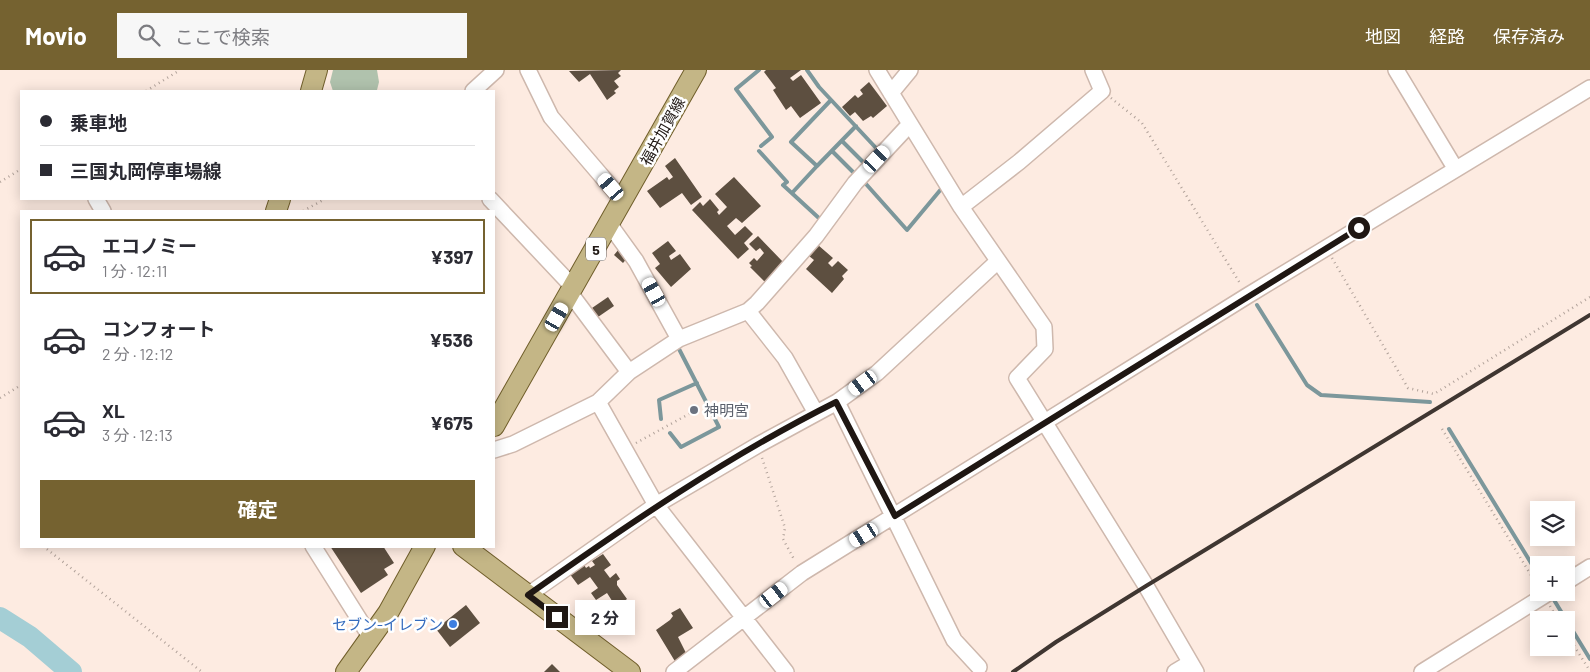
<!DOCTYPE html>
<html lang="ja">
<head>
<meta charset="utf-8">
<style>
	body { margin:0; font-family:Barlow,"Noto Sans JP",sans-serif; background:#f7f7f7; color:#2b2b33; height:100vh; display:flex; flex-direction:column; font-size:19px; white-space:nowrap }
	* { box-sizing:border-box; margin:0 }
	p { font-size:16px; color:#7c7c81 }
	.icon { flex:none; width:28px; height:28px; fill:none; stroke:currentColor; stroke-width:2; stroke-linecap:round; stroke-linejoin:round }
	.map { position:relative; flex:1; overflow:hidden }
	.details { position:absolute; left:20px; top:140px; width:475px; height:338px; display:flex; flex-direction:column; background:#fff; border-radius:0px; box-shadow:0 2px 12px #0003 }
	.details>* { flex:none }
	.guide { position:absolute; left:20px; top:20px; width:475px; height:110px; border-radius:0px; box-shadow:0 2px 12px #0003; display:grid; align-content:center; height:110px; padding:0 20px; background:#fff }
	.fabs { position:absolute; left:1530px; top:431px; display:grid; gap:10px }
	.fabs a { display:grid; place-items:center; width:45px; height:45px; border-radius:0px; background:#fff; box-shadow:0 2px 12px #0003; font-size:25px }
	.end { position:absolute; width:22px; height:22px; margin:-11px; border:6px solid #1f1713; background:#fff; box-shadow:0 0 0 2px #fff }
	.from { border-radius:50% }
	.bubble { position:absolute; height:35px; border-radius:0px; background:#fff; box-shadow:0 2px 12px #0003; font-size:16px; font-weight:700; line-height:35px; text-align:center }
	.car { position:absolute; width:15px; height:30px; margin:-15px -8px; border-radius:6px; box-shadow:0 0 4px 1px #0007; background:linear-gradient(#fff 24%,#345 0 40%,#fff 0 76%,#345 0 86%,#fff 0) }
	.guide b { display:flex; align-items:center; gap:18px; height:48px; font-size:19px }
	.guide b+b { border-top:1px solid #e1e1e2 }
	.guide i { width:12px; height:12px; background:#2b2b33 }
	ul { padding:9px 0 0; list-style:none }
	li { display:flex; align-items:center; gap:15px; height:75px; margin:0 10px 8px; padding:0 10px; border:2px solid transparent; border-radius:0px }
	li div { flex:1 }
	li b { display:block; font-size:19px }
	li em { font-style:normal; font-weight:700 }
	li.on { border-color:#756230 }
	li>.icon { width:45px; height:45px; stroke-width:1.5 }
	.primary-button { display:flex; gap:10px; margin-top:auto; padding:10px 20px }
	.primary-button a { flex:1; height:58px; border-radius:0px; background:#756230; color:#fff; font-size:20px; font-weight:700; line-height:58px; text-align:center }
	header { display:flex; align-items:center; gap:30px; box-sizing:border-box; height:70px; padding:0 25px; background:#756230; color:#fff }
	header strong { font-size:24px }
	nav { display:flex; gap:28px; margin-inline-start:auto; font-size:18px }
	.search { width:350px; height:45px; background:#f7f7f7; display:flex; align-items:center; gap:12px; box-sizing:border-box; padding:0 18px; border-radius:0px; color:#7c7c81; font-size:19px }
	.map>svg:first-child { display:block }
	.green { fill:#b0c2ad }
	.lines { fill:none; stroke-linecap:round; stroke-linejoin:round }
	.stream { stroke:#7c979b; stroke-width:4 }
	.river { stroke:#a4ced5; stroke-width:22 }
	.building { fill:#5d4f40 }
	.minor-casing { stroke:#ceb8ad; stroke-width:18 }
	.major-casing { stroke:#705e2a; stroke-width:22 }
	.path { stroke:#b2a39b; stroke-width:2.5; stroke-dasharray:1 4; stroke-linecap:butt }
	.minor { stroke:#fff; stroke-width:15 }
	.major { stroke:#c4b686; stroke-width:20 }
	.rail { stroke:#3f3631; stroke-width:4 }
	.route { stroke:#1f1713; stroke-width:6 }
	.worship-dot { fill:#6b7280; stroke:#fff; stroke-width:2 }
	.shop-dot { fill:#3f7fe0; stroke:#fff; stroke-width:2 }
	.labels { text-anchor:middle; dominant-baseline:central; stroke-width:5; stroke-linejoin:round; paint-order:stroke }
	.shield { fill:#fff; stroke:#625d5a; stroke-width:1 }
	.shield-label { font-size:14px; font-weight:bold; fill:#1f1713 }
	.street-label { font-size:15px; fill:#1f1713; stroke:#fff }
	.worship-label { font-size:15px; fill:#5b616d; stroke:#fff; text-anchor:start }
	.shop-label { font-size:15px; fill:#366cbe; stroke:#fff; text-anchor:end }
</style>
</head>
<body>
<header>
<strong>Movio</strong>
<div class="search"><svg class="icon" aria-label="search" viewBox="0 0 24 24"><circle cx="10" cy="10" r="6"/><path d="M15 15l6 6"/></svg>ここで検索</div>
<nav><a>地図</a><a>経路</a><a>保存済み</a></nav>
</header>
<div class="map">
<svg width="1590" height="602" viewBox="0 0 1590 602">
	<rect width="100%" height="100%" fill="#fdebe1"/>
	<path class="green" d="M333 0H377L379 12 377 20 333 21 330 12Z"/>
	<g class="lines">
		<path class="stream" d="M759 0 736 19 772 67 761 76
			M807 0 819 17 876 78
			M831 30 791 72 817 96 856 56
			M842 71 864 93
			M759 81 787 112 783 115 821 150
			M832 81 855 104
			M866 114 907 160 942 118
			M792 123 817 96
			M1257 235 1307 315 1321 325 1430 332
			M661 349 659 330 697 313
			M1449 359 1539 506
			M670 363 681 377 719 357 678 277 681 274
			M1554 530 1590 589"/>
		<path class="river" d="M0 548 30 567 71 602"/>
	</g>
	<path class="building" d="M621 0 618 3 621 6 614 11 619 17 614 21 616 23 607 30 590 4 579 12 569 1Z
		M766 0H801L790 8 793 11 801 5 821 33 800 48 791 36 786 40 773 20 776 18 764 2Z
		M869 12 887 36 873 48 871 46 863 51 855 42 850 46 842 37 855 25 858 28 863 24 860 20Z
		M675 88 702 127 691 135 682 123 660 138 647 121 667 107 669 110 673 107 665 96Z
		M734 107 761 136 742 153 736 148 727 156 735 165 745 156 753 164 744 173 749 179 738 189 692 140 700 132 703 136 710 129 719 140 717 142 719 145 727 137 715 124Z
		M758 166 784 193 765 212 750 197 752 196 749 193 754 188 757 191 764 183 760 178 756 181 749 174Z
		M668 171 676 181 669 186 671 190 680 184 691 199 671 217 655 198 660 194 652 183Z
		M818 175 833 188 828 193 832 197 838 191 848 200 842 206 844 209 832 223 806 199 814 190 809 186Z
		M619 179 628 187 623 193 614 185Z
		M608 227 614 236 598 247 592 238Z
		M689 340a5 5 0 1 1 10 0a5 5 0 1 1-10 0Z
		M330 476H383L394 493 384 499 388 505 361 523Z
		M603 484 611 495 604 500 610 508 616 503 620 509 617 511V515L627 529 616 537 607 523 596 530 591 523 598 518 590 507 578 515 569 503 583 493 586 498 589 496 590 498 595 495 592 491Z
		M466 535 480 553 450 577 436 559Z
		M680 538 693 558 678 567 687 585 676 593 656 560 670 550 673 546 671 543Z
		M552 594 560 602H544Z"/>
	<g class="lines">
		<defs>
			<path id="minor" d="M528 0 551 47 623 131
				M877 0 961 137 1044 257 1045 279 1017 308 1146 516 1196 602
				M1396 0 1455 98
				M473 21 496 0
				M891 23 910 0
				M96 129 103 141
				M490 129 574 218
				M961 137 1019 92 1102 21 1093 0
				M610 155 636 191 679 269
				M570 223 629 302
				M748 241 785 288 816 343
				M598 332 629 302 679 269 748 241 757 233 816 166 855 113 910 54
				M837 332 954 570 979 597
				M494 380 513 374 598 332 656 435 786 602
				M313 476 371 568
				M1566 512 1590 497
				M528 525 656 435 758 375 837 332 877 303 998 191
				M674 602 802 503 1247 226 1590 18
				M1175 602 1190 593
				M1422 602 1550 522"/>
			<path id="major" d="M311 21 317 0
				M276 141 280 129
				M494 356 696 0
				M463 476 630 602
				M346 602 388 543 425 476"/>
		</defs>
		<use href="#minor" class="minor-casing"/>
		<use href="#major" class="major-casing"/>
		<path class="path" d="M146 21 180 0
			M1111 28 1142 53 1241 215
			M0 112 21 99
			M303 141 325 129
			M1332 188 1408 318 1434 324 1590 227
			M0 328 21 315
			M1442 359 1537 515
			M636 373 689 344
			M762 388 785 458 783 469 795 491
			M43 476 202 602
			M1550 536 1558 550
			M1566 563 1590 601"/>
		<use href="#minor" class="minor"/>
		<use href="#major" class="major"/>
		<path class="rail" d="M1013 602 1056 572 1146 516 1590 245"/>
	</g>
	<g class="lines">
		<path class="route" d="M557 547 528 525C627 455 728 386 836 332L895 446 1359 158"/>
	</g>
	<circle class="worship-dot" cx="694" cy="340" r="5"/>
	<circle class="shop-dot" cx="453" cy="554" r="5"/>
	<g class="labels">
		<rect class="shield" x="586" y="167.5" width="20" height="23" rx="4"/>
		<g class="shield-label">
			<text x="596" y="179">5</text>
		</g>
		<g class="street-label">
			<text transform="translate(662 61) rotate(-61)">福井加賀線</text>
		</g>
		<g class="worship-label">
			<text x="704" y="340">神明宮</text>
		</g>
		<g class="shop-label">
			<text x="443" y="554">セブン-イレブン</text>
		</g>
	</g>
</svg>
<div class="fabs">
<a><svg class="icon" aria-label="layers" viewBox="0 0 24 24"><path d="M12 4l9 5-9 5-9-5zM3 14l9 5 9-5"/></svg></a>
<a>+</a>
<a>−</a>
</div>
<i class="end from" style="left:1359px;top:158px"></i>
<i class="end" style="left:557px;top:547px"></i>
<div class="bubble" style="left:575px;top:530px;width:60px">2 分</div>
<i class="car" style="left:877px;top:89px;rotate:43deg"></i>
<i class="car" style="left:611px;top:117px;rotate:319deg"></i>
<i class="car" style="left:654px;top:222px;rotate:331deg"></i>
<i class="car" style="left:557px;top:247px;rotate:30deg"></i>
<i class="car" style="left:863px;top:313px;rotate:234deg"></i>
<i class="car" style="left:864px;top:465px;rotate:239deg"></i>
<i class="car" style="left:774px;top:525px;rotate:52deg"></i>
<div class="guide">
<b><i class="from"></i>乗車地</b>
<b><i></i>三国丸岡停車場線</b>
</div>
<section class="details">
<ul>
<li class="on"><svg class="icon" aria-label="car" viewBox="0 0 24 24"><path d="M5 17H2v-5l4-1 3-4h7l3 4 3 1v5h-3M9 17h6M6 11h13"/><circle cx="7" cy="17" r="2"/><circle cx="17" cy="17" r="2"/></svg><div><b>エコノミー</b><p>1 分 · 12:11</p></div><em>¥397</em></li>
<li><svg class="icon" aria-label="car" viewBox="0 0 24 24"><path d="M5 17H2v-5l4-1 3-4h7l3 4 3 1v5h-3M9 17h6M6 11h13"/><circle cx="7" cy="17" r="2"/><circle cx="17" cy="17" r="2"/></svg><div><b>コンフォート</b><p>2 分 · 12:12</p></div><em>¥536</em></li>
<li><svg class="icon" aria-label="car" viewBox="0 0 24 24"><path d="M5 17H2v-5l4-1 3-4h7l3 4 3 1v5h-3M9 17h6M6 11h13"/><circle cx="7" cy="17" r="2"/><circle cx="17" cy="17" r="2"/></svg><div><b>XL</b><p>3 分 · 12:13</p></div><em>¥675</em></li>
</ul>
<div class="primary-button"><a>確定</a></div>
</section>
</div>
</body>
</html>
